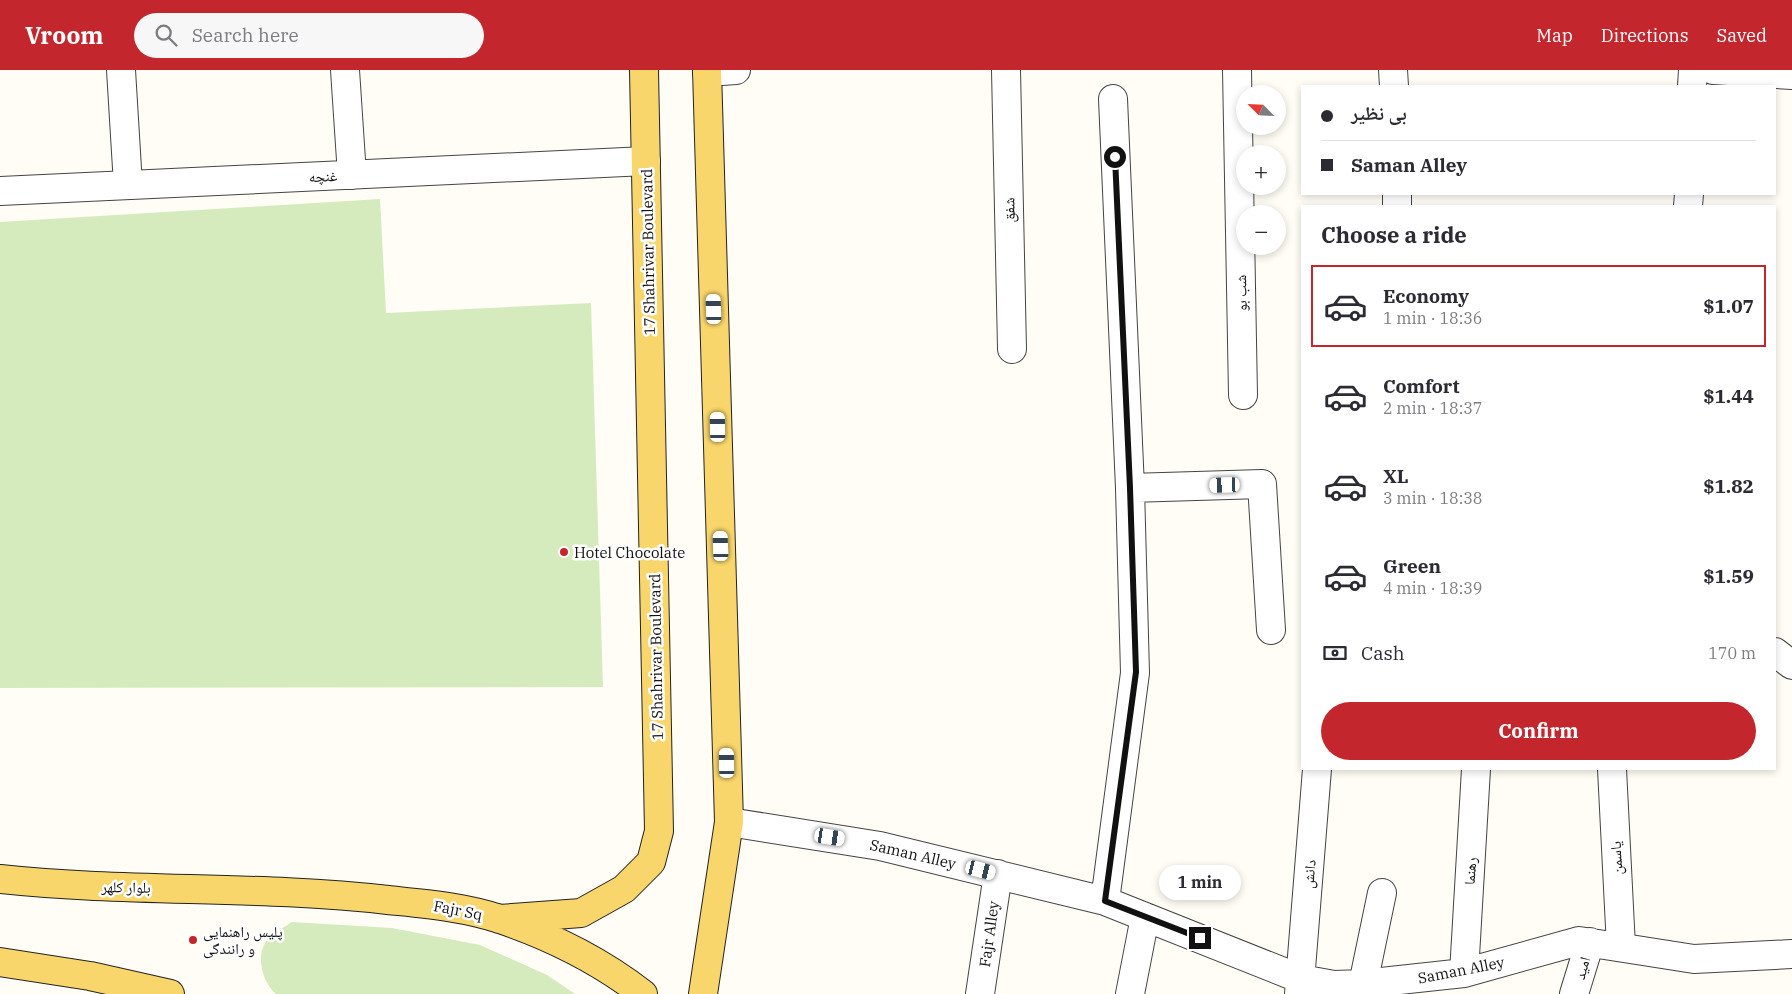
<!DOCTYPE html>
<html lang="en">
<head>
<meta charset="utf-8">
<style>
	body { margin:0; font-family:"IBM Plex Serif","Noto Naskh Arabic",serif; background:#f7f7f7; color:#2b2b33; height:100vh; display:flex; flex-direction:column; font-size:19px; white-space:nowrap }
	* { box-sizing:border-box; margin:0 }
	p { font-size:16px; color:#7c7c81 }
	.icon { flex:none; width:28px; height:28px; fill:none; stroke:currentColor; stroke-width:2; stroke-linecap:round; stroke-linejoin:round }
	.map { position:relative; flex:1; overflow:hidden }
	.drawer { position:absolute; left:1301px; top:135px; width:475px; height:565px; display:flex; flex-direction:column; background:#fff; border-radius:0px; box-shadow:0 2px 8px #0003 }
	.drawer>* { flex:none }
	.guide { position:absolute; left:1301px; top:15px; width:475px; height:110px; border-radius:0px; box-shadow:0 2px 8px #0003; display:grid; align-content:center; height:110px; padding:0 20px; background:#fff }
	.needle { width:32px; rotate:294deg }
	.fabs { position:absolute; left:1236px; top:15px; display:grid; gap:10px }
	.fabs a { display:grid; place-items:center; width:50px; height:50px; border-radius:50%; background:#fff; box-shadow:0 2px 8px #0003; font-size:25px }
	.end { position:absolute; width:22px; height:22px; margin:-11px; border:6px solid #111; background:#fff; box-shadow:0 0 0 2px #fff }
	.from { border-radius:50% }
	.bubble { position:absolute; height:35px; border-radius:18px; background:#fff; box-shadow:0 2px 8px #0003; font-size:16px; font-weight:700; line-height:35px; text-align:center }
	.car { position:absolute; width:15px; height:30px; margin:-15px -8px; border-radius:6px; box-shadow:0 0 4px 1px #0007; background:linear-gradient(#fff 24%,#345 0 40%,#fff 0 76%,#345 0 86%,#fff 0) }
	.guide b { display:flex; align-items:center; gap:18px; height:48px; font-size:19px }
	.guide b+b { border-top:1px solid #e1e1e2 }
	.guide i { width:12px; height:12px; background:#2b2b33 }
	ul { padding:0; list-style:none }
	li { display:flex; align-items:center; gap:15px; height:82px; margin:0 10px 8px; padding:0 10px; border:2px solid transparent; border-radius:0px }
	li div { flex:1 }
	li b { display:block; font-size:19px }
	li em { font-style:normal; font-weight:700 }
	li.active { border-color:#c4262e }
	li>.icon { width:45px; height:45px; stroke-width:1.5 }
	h2 { padding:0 20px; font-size:22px; line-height:60px }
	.pay { display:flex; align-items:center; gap:12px; height:55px; padding:0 20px; font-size:19px }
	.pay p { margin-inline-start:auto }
	.cta { display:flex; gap:10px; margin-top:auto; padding:10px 20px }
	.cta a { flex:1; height:58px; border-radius:30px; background:#c4262e; color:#fff; font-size:20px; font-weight:700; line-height:58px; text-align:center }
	header { display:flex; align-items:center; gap:30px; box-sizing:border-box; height:70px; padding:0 25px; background:#c4262e; color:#fff }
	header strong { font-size:24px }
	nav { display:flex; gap:28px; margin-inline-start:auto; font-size:18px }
	.search { width:350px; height:45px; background:#f7f7f7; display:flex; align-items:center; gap:12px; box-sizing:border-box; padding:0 18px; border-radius:28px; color:#7c7c81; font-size:19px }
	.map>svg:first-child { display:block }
	.green { fill:#d5ebbd }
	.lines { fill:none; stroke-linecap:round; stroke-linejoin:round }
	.minor-casing { stroke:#444; stroke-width:30 }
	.major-casing { stroke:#222; stroke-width:30 }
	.minor { stroke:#fff; stroke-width:28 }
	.major { stroke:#f9d66b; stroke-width:28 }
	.route { stroke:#111; stroke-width:6 }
	.poi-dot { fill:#c4262e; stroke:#fff; stroke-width:2 }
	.labels { text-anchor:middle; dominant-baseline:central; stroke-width:5; stroke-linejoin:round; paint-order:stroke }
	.street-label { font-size:15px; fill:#111; stroke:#fff }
	.poi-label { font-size:15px; fill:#111; stroke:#fff; text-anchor:start }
</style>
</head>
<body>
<header>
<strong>Vroom</strong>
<div class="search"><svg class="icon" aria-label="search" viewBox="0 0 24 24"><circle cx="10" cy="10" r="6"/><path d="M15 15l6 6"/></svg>Search here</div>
<nav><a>Map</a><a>Directions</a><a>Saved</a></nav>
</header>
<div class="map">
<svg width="1792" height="924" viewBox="0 0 1792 924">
	<rect width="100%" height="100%" fill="#fffdf5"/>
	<path class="green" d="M380 129 386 243 591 233 603 617 0 618V152Z
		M292 852 392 858 480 875 547 905 575 924H276C262 912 254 883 269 868 275 861 285 857 292 852Z"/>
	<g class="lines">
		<defs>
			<path id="minor" d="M121 0 128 115
				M345 0 352 105
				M1006 0 1012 279
				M1237 0 1243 325
				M1393 0 1394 16
				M1713 0 1792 5
				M707 2 736 0
				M1692 16 1693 0
				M0 121 646 91
				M1397 124V136
				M1688 136 1689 124
				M1130 418 1262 414 1271 560
				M1775 582 1792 595
				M1612 699 1621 877
				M729 752 880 776 1105 831 1301 909 1334 915 1363 914 1464 903 1579 871 1694 889 1792 884
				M1105 831 1135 603 1130 418 1113 29
				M1464 903 1476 699
				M980 924 998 804
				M1130 924 1145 847
				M1299 924 1317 699
				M1363 924V914L1382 823
				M1574 924 1590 872"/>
			<path id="major" d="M0 809C129 823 259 815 388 830 426 834 464 837 500 849 550 866 602 892 643 924
				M499 849 581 843 624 819 651 792 659 761 644 0
				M0 892 90 906 170 924
				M703 924 729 752 707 0"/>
		</defs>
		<use href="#minor" class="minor-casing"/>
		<use href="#major" class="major-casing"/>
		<use href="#minor" class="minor"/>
		<use href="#major" class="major"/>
	</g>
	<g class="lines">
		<path class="route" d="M1115 87 1130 418 1136 602 1105 831 1200 868"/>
	</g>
	<g class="poi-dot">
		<circle cx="564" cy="482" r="5"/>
		<circle cx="193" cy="870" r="5"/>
	</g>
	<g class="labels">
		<g class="street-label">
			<text transform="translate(323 106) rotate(-3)">غنچه</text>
			<text transform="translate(1009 140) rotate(-91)">شفق</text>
			<text transform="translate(648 182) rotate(-91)">17 Shahrivar Boulevard</text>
			<text transform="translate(1241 223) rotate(-91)">شب بو</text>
			<text transform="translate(656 587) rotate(-91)">17 Shahrivar Boulevard</text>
			<text transform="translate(913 784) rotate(13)">Saman Alley</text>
			<text transform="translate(1616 788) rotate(-93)">یاسمن</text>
			<text transform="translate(1470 801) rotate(-86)">رهنما</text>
			<text transform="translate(1309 804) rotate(-85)">دانش</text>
			<text transform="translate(126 817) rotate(1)">بلوار کلهر</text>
			<text transform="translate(458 840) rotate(11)">Fajr Sq</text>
			<text transform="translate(989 864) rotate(-82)">Fajr Alley</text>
			<text transform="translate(1582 898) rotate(-74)">امید</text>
			<text transform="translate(1461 900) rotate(-11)">Saman Alley</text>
		</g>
		<g class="poi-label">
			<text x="574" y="482">Hotel Chocolate</text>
			<text x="203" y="861">پلیس راهنمایی<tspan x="203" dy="17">و رانندگی</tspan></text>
		</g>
	</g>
</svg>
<div class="fabs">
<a><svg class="needle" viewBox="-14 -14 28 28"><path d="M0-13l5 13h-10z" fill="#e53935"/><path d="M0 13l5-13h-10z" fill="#7c7c81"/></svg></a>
<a>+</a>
<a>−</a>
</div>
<i class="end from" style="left:1115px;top:87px"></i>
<i class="end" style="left:1200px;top:868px"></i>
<div class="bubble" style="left:1159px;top:795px;width:82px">1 min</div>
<i class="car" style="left:714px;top:239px;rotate:358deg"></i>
<i class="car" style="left:718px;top:357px;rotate:359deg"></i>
<i class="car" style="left:1225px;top:415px;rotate:268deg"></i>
<i class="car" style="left:721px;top:476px;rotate:358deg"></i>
<i class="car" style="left:727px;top:693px;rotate:359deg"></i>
<i class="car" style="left:830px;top:767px;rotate:99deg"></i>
<i class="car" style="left:981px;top:800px;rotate:104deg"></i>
<div class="guide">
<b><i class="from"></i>بی نظیر</b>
<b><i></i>Saman Alley</b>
</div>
<section class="drawer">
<h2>Choose a ride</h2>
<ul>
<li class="active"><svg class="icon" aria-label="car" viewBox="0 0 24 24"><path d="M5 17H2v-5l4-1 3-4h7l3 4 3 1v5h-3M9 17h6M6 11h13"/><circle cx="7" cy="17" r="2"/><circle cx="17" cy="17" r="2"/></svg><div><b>Economy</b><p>1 min · 18:36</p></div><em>$1.07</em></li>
<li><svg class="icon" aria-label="car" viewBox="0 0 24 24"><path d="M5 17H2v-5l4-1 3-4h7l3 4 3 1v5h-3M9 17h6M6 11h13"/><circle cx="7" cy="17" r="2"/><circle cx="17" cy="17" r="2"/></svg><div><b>Comfort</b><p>2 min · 18:37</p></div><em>$1.44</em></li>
<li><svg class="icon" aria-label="car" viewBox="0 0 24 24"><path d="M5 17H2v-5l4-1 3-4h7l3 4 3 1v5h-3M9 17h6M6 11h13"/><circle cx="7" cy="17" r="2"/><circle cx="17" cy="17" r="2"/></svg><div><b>XL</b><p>3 min · 18:38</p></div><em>$1.82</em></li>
<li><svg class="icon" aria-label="car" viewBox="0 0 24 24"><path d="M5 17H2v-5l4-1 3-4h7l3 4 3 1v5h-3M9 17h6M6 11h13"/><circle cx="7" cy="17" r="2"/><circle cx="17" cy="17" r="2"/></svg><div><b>Green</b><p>4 min · 18:39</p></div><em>$1.59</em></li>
</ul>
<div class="pay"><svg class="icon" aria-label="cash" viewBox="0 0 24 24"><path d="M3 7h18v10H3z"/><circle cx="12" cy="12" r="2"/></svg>Cash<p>170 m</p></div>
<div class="cta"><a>Confirm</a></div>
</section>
</div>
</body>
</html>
